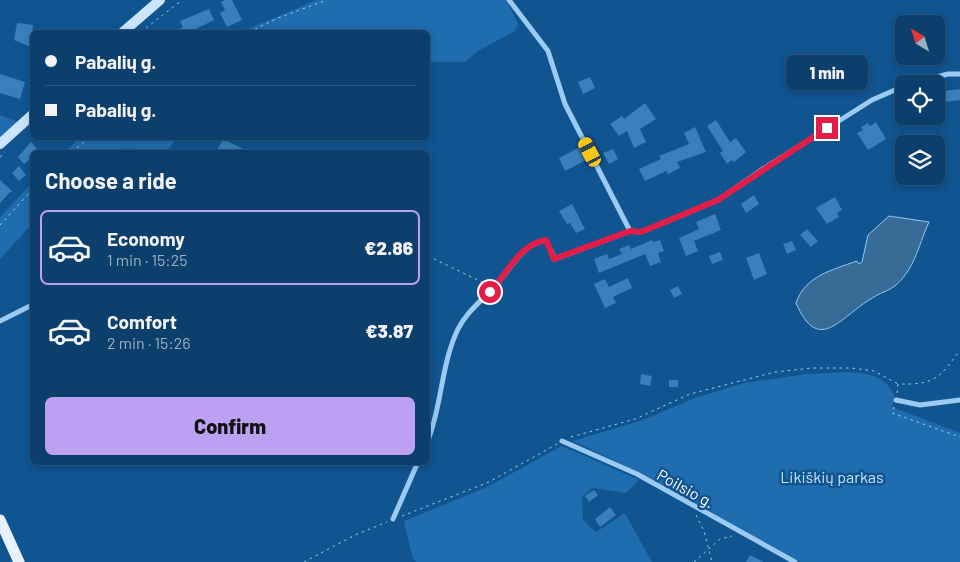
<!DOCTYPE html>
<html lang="en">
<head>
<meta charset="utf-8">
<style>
	body { margin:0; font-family:Barlow,sans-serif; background:#154672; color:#f1f3f6; height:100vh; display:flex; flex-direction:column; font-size:19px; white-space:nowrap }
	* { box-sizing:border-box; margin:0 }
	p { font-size:16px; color:#9aafc2 }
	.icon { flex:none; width:28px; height:28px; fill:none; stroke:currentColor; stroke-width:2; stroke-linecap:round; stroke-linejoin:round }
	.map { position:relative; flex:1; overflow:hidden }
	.side { position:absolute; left:30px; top:150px; width:400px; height:315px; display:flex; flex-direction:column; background:#0c3f6c; border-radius:8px; box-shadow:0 2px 8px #0003,0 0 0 1px #2c587f }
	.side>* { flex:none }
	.banner { position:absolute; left:30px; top:30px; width:400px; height:110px; border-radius:8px; box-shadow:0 2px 8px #0003,0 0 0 1px #2c587f; display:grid; align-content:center; height:110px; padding:0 15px; background:#0c3f6c }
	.needle { width:32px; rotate:322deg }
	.controls { position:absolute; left:895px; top:15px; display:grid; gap:10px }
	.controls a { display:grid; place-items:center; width:50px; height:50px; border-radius:8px; background:#0c3f6c; box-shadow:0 2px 8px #0003,0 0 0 1px #2c587f; font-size:25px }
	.end { position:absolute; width:22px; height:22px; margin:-11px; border:6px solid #e11d48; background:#fff; box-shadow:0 0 0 2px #fff }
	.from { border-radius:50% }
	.bubble { position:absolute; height:35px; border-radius:8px; background:#0c3f6c; box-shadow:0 2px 8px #0003,0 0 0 1px #2c587f; font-size:16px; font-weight:800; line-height:35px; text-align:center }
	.car { position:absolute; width:15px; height:30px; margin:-15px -8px; border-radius:6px; box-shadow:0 0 4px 1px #0007; background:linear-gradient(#f5c518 24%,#345 0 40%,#f5c518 0 76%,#345 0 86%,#f5c518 0) }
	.banner b { display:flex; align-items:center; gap:18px; height:48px; font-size:19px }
	.banner b+b { border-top:1px solid #2c587f }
	.banner i { width:12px; height:12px; background:#f1f3f6 }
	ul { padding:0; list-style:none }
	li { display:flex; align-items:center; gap:15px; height:75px; margin:0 10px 8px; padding:0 5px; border:2px solid transparent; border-radius:8px }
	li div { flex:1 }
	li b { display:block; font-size:19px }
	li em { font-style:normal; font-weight:800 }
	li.on { border-color:#bca0f2 }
	li>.icon { width:45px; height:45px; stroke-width:1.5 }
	h2 { padding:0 15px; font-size:22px; line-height:60px }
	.cta { display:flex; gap:10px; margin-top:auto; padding:10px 15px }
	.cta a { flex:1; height:58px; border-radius:8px; background:#bca0f2; color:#111; font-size:20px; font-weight:800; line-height:58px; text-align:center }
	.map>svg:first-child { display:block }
	.green { fill:#1f6dae }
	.water { fill:#396b97; stroke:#8cc8f6 }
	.building { fill:#397fb9 }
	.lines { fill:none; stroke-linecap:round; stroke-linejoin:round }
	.path { stroke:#9bcbf3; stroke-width:1; stroke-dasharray:2.5 4; stroke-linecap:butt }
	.street { stroke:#9bcbf3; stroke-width:5 }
	.secondary { stroke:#cae5fd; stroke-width:10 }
	.primary { stroke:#e6f2ff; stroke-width:11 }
	.route { stroke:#e11d48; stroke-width:6 }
	.labels { text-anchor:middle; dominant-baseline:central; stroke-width:5; stroke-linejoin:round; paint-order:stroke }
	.park-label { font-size:16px; fill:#c2e3fd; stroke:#105490 }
	.street-label { font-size:16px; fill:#fff; stroke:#105490 }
</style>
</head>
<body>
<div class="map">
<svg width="960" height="562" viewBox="0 0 960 562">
	<rect width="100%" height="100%" fill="#105490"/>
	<path class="green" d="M317 0H506L518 24 515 31 478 51 465 62H428V32H240Z
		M0 115 18 122 0 138Z
		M80 138H177L166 152H138L128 148 116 152H64Z
		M32 183V224L0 259V217Z
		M806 374C834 374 881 363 894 395L892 407 960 433V562H801L644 475 573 441 643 420 695 398 744 383Z
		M562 446 639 480 626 493 592 488 582 497 583 520 596 532 625 513 652 562H416L412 556 404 521 487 487Z"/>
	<path class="water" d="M889 216 929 222C922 237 917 257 908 271 893 293 887 288 869 300 839 319 818 354 796 303 805 276 832 270 857 261L859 264 862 262 868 235Z"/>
	<path class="building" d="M225 0H232L242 20 227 27 220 13 225 10 221 2Z
		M209 9 214 20 194 30 196 32H174L183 27 180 21Z
		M17 23 33 25 31 47 14 40Z
		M0 74 25 82 20 99 0 93Z
		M590 77 595 88 583 94 578 82Z
		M960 89V100L937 103 936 92Z
		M645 103 656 119 640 129 646 142 634 148 627 131 619 136 610 124 622 116 624 119Z
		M716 120 730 142 736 138 746 152 734 162 732 160 727 164 720 153 723 151 707 126Z
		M876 122 886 139 868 150 857 133 863 130 861 127 868 123 870 126Z
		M695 127 706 152 677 162 680 168 668 174 666 171 645 181 639 169 661 159 659 156 689 144 684 133Z
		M223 139 249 152H216Z
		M31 142 40 152H32V157L24 164 18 157Z
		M580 147 586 160 565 171 559 158Z
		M613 149 618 159 609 164 603 153Z
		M19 166 26 175 19 181 12 173Z
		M0 180 13 192H10L0 203Z
		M754 195 759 204 746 213 741 204Z
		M835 197 842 210 837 213 839 217 827 224 816 208Z
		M572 204 585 229 576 233 570 223 567 224 559 211Z
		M715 214 721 230 694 241 698 251 686 256 679 238 699 229 696 222Z
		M807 229 818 241 811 247 800 235Z
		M652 240 653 242 660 240 664 251 658 253 661 262 650 266 645 254 599 273 594 259 607 254 609 259 622 254 619 249 629 245 631 249Z
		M792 241 796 250 787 254 783 244Z
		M720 252 723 260 712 264 709 256Z
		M759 253 767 274 754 280 746 258Z
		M628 278 632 288 613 297 616 303 605 308 594 284 605 279 609 287Z
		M678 286 682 294 674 298 670 290Z
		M641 374 652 376 650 386 640 384Z
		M669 380H678V387H669Z
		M594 490 598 495 589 502 585 496Z
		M610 507 616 515 600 527 595 519Z
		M750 555 764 562H746Z"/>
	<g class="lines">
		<path class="path" d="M141 32 182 0
			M249 32 278 18 327 0
			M72 152 89 138
			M0 157 5 152
			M0 225 32 190
			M428 256 486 284
			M897 393 898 384C934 385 939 379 960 350
			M894 407 892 413 960 437
			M571 437 635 419 690 394 775 372 812 368H851L874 371 898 384
			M696 515 704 531 712 562
			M402 516 489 482 557 444
			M304 562 355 535 387 522
			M694 562 720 539 732 536"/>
		<path class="street" d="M509 0 548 51 565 104 630 231
			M910 84 948 74H960
			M0 321 32 305
			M896 400 920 405 960 400
			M428 440C442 405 441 364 458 329 468 309 488 296 501 279 514 263 524 244 546 240L555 259 630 231 641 232 718 200 766 167 872 100 904 86
			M562 441 637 474 795 562
			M393 519 418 462"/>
		<path class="secondary" d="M123 32 160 0
			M0 144 32 115"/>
		<path class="primary" d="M0 520 19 562"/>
	</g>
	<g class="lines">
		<path class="route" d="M490 292C508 273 518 245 546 240L554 259 630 231 641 232 718 200 827 128"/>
	</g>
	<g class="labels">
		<g class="park-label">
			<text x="832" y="476">Likiškių parkas</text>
		</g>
		<g class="street-label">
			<text transform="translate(686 488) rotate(29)">Poilsio g.</text>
		</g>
	</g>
</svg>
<div class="controls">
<a><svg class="needle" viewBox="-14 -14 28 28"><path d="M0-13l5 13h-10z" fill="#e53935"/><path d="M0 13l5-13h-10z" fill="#9aafc2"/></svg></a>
<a><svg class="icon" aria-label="locate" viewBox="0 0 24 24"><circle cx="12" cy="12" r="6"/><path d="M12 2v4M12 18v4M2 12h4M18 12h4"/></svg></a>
<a><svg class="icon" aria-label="layers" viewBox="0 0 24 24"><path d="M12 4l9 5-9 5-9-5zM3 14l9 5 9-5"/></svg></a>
</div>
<i class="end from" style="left:490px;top:292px"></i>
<i class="end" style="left:827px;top:128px"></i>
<div class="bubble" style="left:786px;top:55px;width:82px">1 min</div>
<i class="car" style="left:590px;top:152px;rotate:332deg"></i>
<div class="banner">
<b><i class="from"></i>Pabalių g.</b>
<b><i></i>Pabalių g.</b>
</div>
<section class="side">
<h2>Choose a ride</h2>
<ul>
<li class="on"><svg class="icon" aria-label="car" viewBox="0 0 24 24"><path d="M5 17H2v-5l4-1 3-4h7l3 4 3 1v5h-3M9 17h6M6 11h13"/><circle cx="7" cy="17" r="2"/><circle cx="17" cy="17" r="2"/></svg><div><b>Economy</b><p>1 min · 15:25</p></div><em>€2.86</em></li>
<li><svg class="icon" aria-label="car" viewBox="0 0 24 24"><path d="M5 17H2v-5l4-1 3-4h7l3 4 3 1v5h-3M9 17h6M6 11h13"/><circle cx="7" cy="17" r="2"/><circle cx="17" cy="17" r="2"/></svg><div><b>Comfort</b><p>2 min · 15:26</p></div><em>€3.87</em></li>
</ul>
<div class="cta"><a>Confirm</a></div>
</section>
</div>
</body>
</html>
